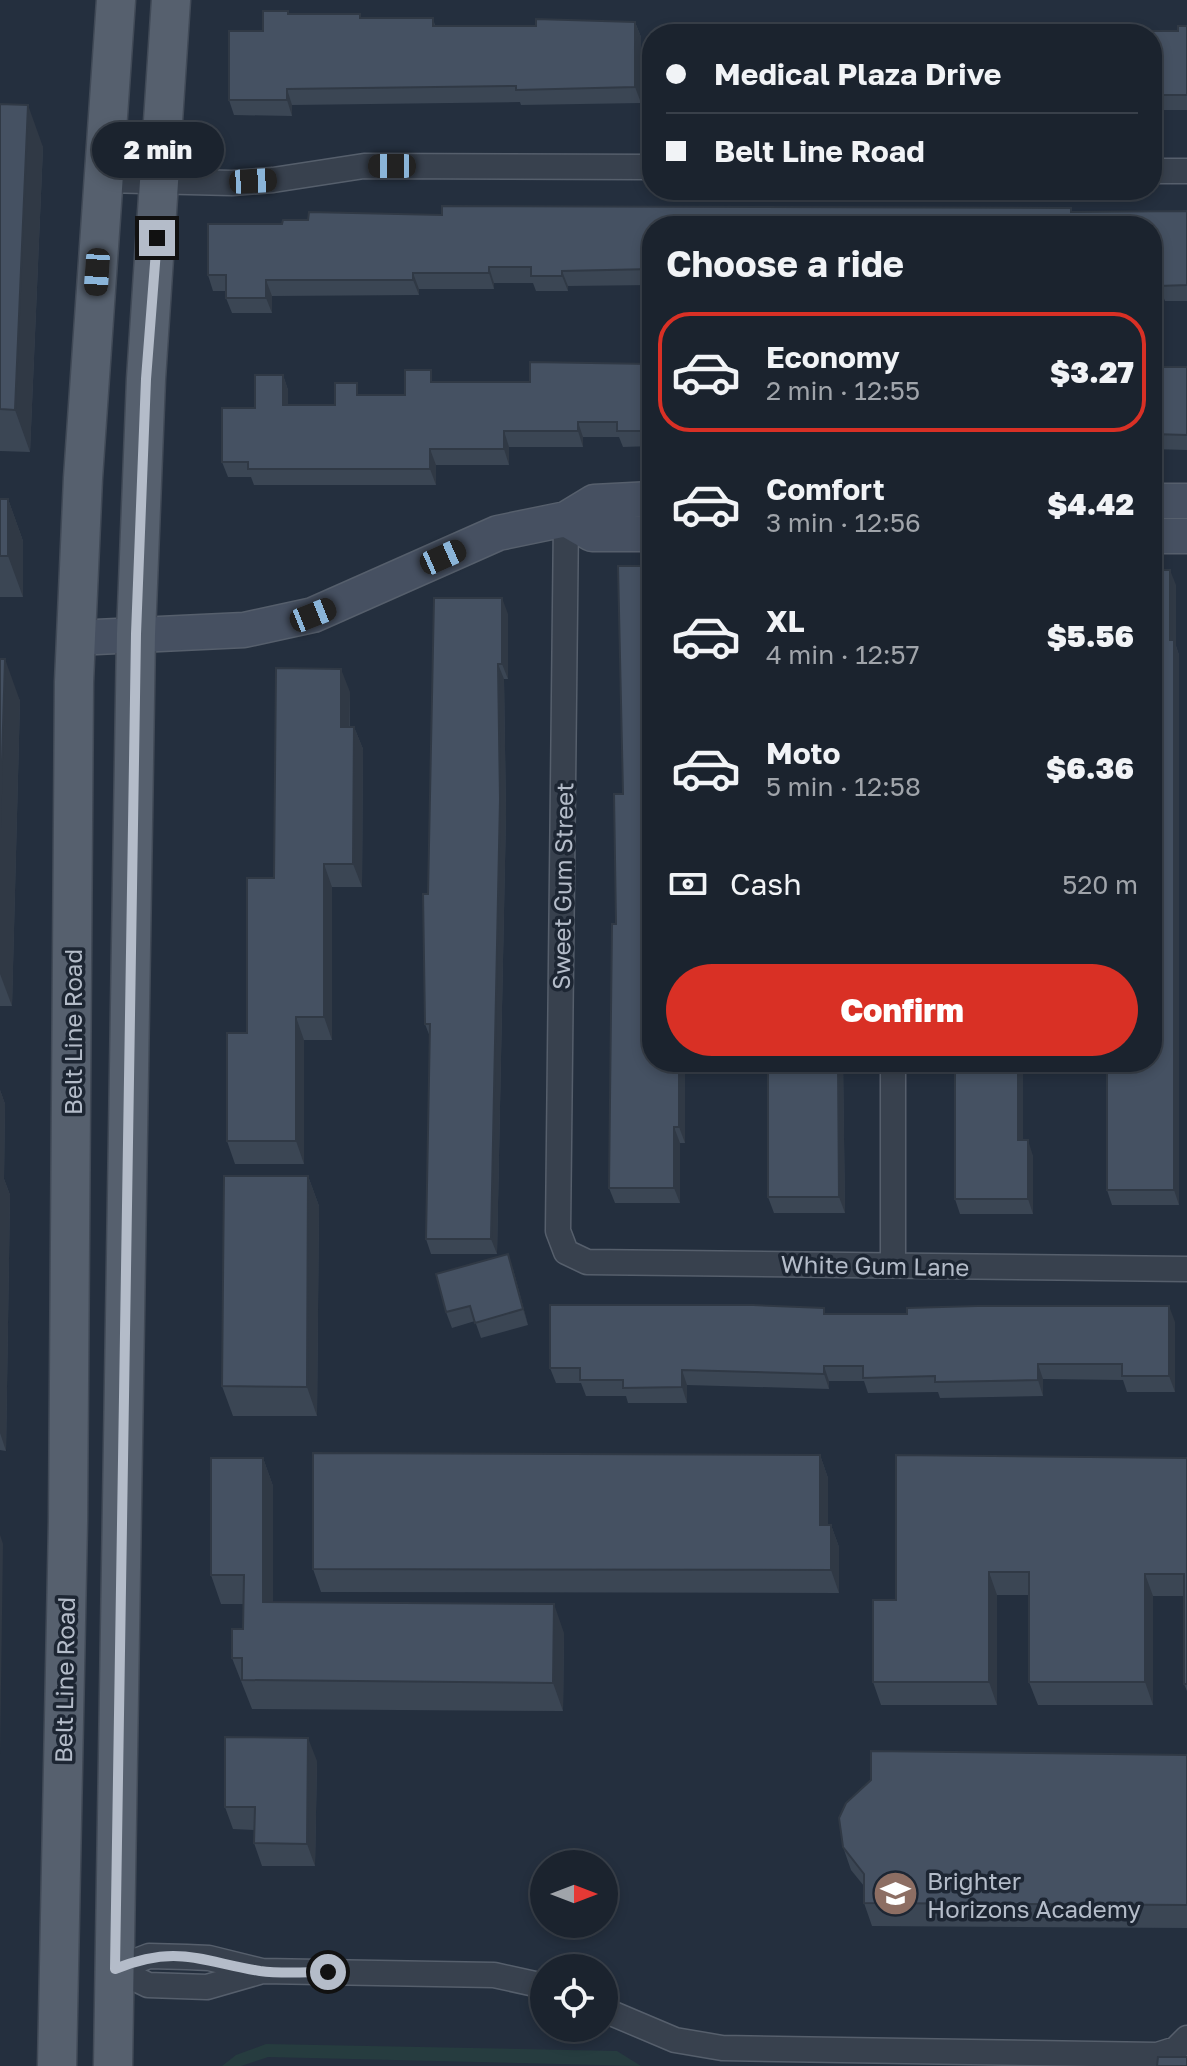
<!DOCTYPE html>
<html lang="en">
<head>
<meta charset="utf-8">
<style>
	body { margin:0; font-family:"Golos Text",sans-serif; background:#242b36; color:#f1f3f6; height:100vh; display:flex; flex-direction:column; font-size:30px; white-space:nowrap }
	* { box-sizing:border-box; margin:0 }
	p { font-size:26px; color:#a0a4aa }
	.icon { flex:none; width:44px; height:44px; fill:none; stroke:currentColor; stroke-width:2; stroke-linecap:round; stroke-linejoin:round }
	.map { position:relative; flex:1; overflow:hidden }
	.details { position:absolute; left:642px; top:216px; width:520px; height:856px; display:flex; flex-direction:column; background:#1b232e; border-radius:32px; box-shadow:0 4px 12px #0003,0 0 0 2px #39404a }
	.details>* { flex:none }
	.banner { position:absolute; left:642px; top:24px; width:520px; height:176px; border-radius:32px; box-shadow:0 4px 12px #0003,0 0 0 2px #39404a; display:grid; align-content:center; height:176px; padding:0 24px; background:#1b232e }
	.needle { width:52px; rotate:90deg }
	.buttons { position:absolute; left:530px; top:1850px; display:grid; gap:16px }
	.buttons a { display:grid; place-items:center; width:88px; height:88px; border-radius:50%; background:#1b232e; box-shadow:0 4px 12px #0003,0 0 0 2px #39404a; font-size:40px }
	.end { position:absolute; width:36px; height:36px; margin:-18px; border:10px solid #b4bcc9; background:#111; box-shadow:0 0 0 4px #111 }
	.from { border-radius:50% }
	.bubble { position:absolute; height:56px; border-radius:28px; background:#1b232e; box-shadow:0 4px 12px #0003,0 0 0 2px #39404a; font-size:26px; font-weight:800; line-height:56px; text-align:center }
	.car { position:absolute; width:24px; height:48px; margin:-24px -12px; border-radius:10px; box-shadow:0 0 6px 2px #0007; background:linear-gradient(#222 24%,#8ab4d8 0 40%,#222 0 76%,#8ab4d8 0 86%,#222 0) }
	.banner b { display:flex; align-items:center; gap:28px; height:76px; font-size:30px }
	.banner b+b { border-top:2px solid #39404a }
	.banner i { width:20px; height:20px; background:#f1f3f6 }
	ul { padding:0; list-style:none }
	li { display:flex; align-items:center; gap:24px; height:120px; margin:0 16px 12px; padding:0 8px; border:4px solid transparent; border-radius:32px }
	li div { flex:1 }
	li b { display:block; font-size:30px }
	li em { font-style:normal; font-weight:800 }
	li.active { border-color:#d93025 }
	li>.icon { width:72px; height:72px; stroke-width:1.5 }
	h2 { padding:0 24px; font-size:36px; line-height:96px }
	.pay { display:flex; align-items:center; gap:20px; height:88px; padding:0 24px; font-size:30px }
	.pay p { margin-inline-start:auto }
	.action { display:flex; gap:16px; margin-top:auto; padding:16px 24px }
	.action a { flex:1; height:92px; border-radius:48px; background:#d93025; color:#fff; font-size:32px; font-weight:800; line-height:92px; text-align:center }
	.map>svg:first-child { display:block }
	.pitch { fill:#263c3f }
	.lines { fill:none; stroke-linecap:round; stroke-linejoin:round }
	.street-casing { stroke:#565f6c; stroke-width:27 }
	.secondary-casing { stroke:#565f6c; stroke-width:37 }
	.primary-casing { stroke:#414a57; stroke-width:41 }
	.street { stroke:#38414e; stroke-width:24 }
	.secondary { stroke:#465061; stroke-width:34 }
	.primary { stroke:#56606e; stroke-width:38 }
	.wall { fill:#3b4654 }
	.shaded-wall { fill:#303945 }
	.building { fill:#455162; stroke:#303945; stroke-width:2 }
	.route { stroke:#b4bcc9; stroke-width:10 }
	.labels { text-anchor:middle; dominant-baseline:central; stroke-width:7; stroke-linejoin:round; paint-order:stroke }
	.street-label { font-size:24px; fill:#b4bcc9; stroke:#1d2633 }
	.poi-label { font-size:24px; fill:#b4bcc9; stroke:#1d2633; text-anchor:start }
</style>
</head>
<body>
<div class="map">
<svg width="1187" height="2066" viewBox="0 0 1187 2066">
	<rect width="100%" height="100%" fill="#242f3e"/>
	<path class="pitch" d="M266 2044 617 2051 641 2066 268 2057 241 2066H222L236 2055Z"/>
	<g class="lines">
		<defs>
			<path id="street" d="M1152 171H1187
				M103 180 232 183 273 180 364 166 652 167
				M566 519 558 1231 566 1252 587 1262 1187 1269
				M893 1265V1062
				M115 1969 149 1956 187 1957 209 1958 262 1971 494 1975 544 1986
				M115 1969 148 1985 207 1987 259 1972
				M604 2010 675 2040 722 2048 1157 2055 1176 2049 1187 2038"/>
			<path id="secondary" d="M1152 501H1187
				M566 519 592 534H652
				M1152 536H1187
				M75 638 244 630 313 615 498 533 566 519 594 502 652 499"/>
			<path id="primary" d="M57 2066 68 1521 74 682 83 478 116 0
				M113 2066 136 634 146 379 171 0"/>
		</defs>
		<use href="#street" class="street-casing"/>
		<use href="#secondary" class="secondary-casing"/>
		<use href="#primary" class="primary-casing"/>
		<use href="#street" class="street"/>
		<use href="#secondary" class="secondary"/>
		<use href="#primary" class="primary"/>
	</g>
	<path class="wall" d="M288 11 289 14 362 18H433L435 26H536L635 22 641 37V103L521 105 520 102 292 105V116L234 115 229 100 263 31Z
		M941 23 942 27 1084 25 1086 31H1178L1187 26V110H1152V34L908 32Z
		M0 104 43 147 30 452 0 451Z
		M1187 211V301H1165L1161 292H1152V226H652V285L568 286V291H536L533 283H494V289H419V295L272 296V313H232L226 298V291H213L208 275 282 224 308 220 442 215Z
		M652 364V446L623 447 619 437H583V447H509V465H436V485H254L251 477H228L222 462 255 408 283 375 288 390V405H335L362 395H405L435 382H530Z
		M1152 367H1187V450L1152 449Z
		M0 499H8L23 541V597H0Z
		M1176 585V646L1179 655V1205H1112L1107 1190 1152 1062Z
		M508 614V679H504L506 814 497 1254H431L426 1239 430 1037 425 1024 428 894Z
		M0 659 20 701 12 1006H0Z
		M350 692V727H354L363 749 362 887H332V1040H304V1164H235L227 1141 274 878Z
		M652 1062H685V1143H680V1203H615L609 1188Z
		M843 1062 845 1213H774L768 1197 783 1065Z
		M955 1062H1029V1071H1023V1140L1033 1156V1214H960L955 1199Z
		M0 1090 5 1104 4 1179 10 1195 6 1451 0 1450Z
		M308 1176 319 1206 317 1416H233L222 1386Z
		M513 1269 528 1325 481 1338 475 1321 452 1328 446 1312Z
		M826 1314 1175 1322V1392H1127L1123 1380 1043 1379V1396L940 1398 938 1392 868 1393 864 1381H829V1389L687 1385V1403H628L626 1396H586L581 1383H556L550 1368Z
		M820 1455 828 1478V1525H831L839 1547V1593L321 1592 313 1569Z
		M263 1458 273 1486V1602L564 1633 563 1711 252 1709 232 1658 243 1629V1604H221L211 1575Z
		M1187 1458V1691L1184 1684V1596H1153V1705H1038L1029 1682V1595H997V1705H881L873 1682 896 1600Z
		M1187 1755V1928L872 1926 864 1903V1886L851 1870 843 1847Z
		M317 1761 315 1866H262L254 1843V1830L233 1829 225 1807Z"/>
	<path class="shaded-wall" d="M635 22 641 37V103L635 87Z
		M287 89 292 105V116L287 100Z
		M28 105 43 147 30 452 15 410Z
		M489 267 494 283V289L489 273Z
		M562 271 568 286V291L562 276Z
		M413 273 419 289V295L413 280Z
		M266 280 272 296V313L266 298Z
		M283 375 288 390V420L283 405Z
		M578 422 583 437V447L578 431Z
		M504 431 509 447V465L504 449Z
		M430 449 436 465V485L430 469Z
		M8 499 23 541V597L8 556Z
		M1170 570 1176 585V646L1179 655V1205L1174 1190Z
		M502 598 508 614V679L502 664Z
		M5 659 20 701 12 1006 0 974V829Z
		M498 664 504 679 506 814 497 1254 491 1239Z
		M341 669 350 692 349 749 341 727Z
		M354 727 363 749 362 887 353 864Z
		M324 864 332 887V1040L324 1017Z
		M296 1017 304 1040V1164L296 1141Z
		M679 1062H685V1143L679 1127Z
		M838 1062H843L845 1213 839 1197Z
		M1018 1062H1020L1023 1071V1156L1018 1140Z
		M0 1090 5 1104 4 1179 10 1195 6 1451 0 1433Z
		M674 1127 680 1143V1203L674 1188Z
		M1028 1140 1033 1156V1214L1028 1199Z
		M308 1176 319 1206 317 1416 307 1387Z
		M508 1254 513 1269 528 1325 523 1309Z
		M1169 1306 1175 1322V1392L1169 1376Z
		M1038 1364 1043 1379V1396L1038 1380Z
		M824 1366 829 1381V1389L824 1374Z
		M682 1370 687 1385V1403L682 1387Z
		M820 1455 828 1478V1547L820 1525Z
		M263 1458 273 1486V1630L263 1602Z
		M831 1525 839 1547V1593L831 1570Z
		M0 1535 3 1544 0 1754Z
		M989 1572 997 1595V1705L989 1682Z
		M1145 1574 1153 1596V1705L1145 1682Z
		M554 1604 564 1633 563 1711 553 1683Z
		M308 1738 317 1761 315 1866 307 1844Z"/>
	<path class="building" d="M263 11H288V14H360V18H433V26H536V19L635 22V87L516 90V86L287 89V100H229V31H263Z
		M908 23H941V28L1084 25V31H1178V26H1187V95H1152V34H881V32H908Z
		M0 104 28 105 15 410 0 409Z
		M442 206 1071 208V212L1187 211V285L1159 286V277H1152V226H652V269L562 271V276H531V267H489V273H413V280H266V298H226V275H208V224H282L283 220H308L309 212 442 215Z
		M530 362 652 364V431H617V422H578V431H504V449H430V469H248V462H222V408H255V375H283V405H335V383H357V395H405V370H431V382H530Z
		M1152 367H1187V435L1152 434Z
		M0 499H8V556H0Z
		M618 566H652V1062H679V1127H674V1188H609L612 924H616L614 794H623Z
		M1152 570H1170V640H1174V1190H1107V1068H1111V1062H1152Z
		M434 598H502V664H498L500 799 491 1239H426L430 1024H425L423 894H428Z
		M0 659H5L0 829Z
		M276 668 341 669V727H354L353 864H324V1017H296V1141H227V1033H247V878H274Z
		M783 1062H838L839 1197H768V1065H783Z
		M955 1062H1018V1140H1028V1199H955Z
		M224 1176H308L307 1387 222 1386Z
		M508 1254 523 1309 475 1323 470 1306 446 1312 436 1274Z
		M550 1305H753L824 1308V1314H907V1308L977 1306H1169V1376H1122V1364H1038V1380L935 1382V1376L863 1378V1366H824V1374L682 1370V1387L623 1388V1380H580V1368H550Z
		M313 1453 820 1455V1525H831V1570L313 1569Z
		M896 1455 1187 1458V1684H1184V1574H1145V1682H1029V1572H989V1682H873V1600H896Z
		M211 1458H263V1602L554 1604 553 1683 242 1680V1658H232V1629H243L244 1575H211Z
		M225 1737 308 1738 307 1844 254 1843 255 1807H225Z
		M871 1751 1187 1755V1905L864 1903V1874L843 1847 839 1818 846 1803 871 1780Z
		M1158 2057H1187V2066H1157Z"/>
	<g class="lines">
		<path class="route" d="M157 238 146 379 136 634 115 1969C177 1944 200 1961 260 1971 281 1974 306 1972 328 1972"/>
	</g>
	<defs>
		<symbol id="school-disc" viewBox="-11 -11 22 22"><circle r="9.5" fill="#8d6e63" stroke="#1d2633"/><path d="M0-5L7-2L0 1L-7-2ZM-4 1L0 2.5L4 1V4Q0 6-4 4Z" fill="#fff"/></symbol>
	</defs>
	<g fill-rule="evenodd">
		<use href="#school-disc" x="870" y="1868" width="51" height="51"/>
	</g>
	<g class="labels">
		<g class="street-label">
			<text transform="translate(562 886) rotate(-89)">Sweet Gum Street</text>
			<text transform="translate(72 1032) rotate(-90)">Belt Line Road</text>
			<text transform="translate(875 1265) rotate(1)">White Gum Lane</text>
			<text transform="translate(64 1680) rotate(-89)">Belt Line Road</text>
		</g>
		<g class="poi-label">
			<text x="927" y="1880">Brighter<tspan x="927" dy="28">Horizons Academy</tspan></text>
		</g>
	</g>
</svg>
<div class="buttons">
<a><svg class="needle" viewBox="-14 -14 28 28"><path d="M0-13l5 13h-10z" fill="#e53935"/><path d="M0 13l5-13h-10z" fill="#a0a4aa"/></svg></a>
<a><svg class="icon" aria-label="locate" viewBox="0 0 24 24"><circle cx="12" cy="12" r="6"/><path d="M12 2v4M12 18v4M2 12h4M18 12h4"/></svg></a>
</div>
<i class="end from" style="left:328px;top:1972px"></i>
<i class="end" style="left:157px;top:238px"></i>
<div class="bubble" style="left:92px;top:122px;width:132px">2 min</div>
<i class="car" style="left:392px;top:166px;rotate:270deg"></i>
<i class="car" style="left:253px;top:181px;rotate:87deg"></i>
<i class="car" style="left:97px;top:272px;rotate:184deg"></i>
<i class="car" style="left:443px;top:557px;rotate:66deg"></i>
<i class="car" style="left:313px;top:615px;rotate:68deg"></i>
<div class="banner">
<b><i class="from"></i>Medical Plaza Drive</b>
<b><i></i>Belt Line Road</b>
</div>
<section class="details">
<h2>Choose a ride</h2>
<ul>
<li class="active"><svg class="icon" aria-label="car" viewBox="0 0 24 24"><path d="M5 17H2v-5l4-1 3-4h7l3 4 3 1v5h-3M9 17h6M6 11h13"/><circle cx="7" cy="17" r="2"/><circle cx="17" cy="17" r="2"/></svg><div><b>Economy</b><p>2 min · 12:55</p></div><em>$3.27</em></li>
<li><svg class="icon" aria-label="car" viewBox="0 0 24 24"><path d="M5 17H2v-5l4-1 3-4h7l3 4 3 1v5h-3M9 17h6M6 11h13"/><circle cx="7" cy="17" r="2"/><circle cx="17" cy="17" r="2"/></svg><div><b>Comfort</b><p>3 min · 12:56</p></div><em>$4.42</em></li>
<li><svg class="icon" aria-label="car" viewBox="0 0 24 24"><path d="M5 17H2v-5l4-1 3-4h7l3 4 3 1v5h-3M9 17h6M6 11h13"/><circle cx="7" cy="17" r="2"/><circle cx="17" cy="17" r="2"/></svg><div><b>XL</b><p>4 min · 12:57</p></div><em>$5.56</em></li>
<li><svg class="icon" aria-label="car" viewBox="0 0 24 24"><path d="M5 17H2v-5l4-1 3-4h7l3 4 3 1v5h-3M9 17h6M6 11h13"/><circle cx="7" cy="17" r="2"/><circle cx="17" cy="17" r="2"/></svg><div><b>Moto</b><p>5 min · 12:58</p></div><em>$6.36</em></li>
</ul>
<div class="pay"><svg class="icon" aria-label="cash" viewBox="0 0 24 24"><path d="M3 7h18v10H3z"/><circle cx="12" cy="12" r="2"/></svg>Cash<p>520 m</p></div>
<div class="action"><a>Confirm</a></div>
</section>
</div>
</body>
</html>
